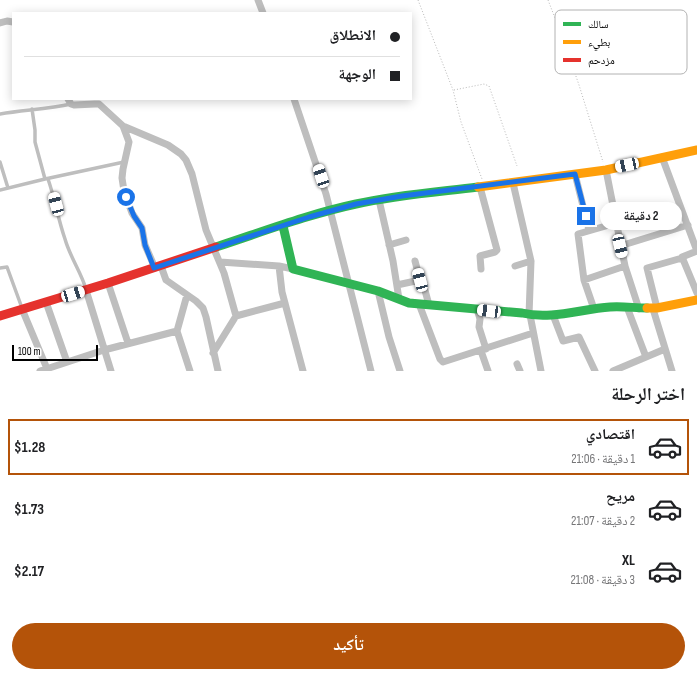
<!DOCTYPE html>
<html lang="ar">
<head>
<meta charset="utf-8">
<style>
	body { margin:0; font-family:"Sofia Sans Condensed","Noto Naskh Arabic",sans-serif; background:#f6f6f6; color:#202124; direction:rtl; height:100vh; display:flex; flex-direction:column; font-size:15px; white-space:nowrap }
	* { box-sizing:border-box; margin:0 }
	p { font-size:13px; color:#757577 }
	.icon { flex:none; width:22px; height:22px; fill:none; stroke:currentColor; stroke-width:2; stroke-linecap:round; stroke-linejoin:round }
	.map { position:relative; height:371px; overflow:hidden; direction:ltr }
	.drawer { display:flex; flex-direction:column; background:#fff; flex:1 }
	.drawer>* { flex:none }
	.top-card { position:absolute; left:12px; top:12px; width:400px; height:88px; border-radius:0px; box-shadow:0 2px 10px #0003; direction:rtl; display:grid; align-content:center; height:88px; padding:0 12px; background:#fff }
	.scale { position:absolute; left:12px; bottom:10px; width:86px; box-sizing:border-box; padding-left:4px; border:2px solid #000; border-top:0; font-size:11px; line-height:14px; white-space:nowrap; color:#000; -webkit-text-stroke:3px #fff; paint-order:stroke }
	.end { position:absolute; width:18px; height:18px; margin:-9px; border:5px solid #1a73e8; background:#fff; box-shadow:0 0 0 2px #fff }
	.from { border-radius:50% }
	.bubble { position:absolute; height:28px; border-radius:14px; background:#fff; box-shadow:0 2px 10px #0003; font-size:13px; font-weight:700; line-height:28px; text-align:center; direction:rtl }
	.car { position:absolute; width:12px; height:24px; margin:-12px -6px; border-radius:5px; box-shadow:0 0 3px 1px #0007; background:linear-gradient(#fff 24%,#345 0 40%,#fff 0 76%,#345 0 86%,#fff 0) }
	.top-card b { display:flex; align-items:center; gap:14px; height:38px; font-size:15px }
	.top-card b+b { border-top:1px solid #e0e0e0 }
	.top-card i { width:10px; height:10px; background:#202124 }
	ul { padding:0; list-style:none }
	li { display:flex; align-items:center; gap:12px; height:56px; margin:0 8px 6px; padding:0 4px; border:2px solid transparent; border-radius:0px }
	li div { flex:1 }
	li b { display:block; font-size:15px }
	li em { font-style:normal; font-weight:700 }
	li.current { border-color:#b45309 }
	li>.icon { width:36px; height:36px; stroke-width:1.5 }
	h2 { padding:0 12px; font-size:18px; line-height:48px }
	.action { display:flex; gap:8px; margin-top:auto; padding:8px 12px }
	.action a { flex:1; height:46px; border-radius:24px; background:#b45309; color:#fff; font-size:16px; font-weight:700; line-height:46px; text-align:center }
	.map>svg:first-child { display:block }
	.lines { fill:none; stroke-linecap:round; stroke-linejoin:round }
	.path { stroke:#b9b9b9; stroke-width:1; stroke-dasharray:1 2; stroke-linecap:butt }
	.lane { stroke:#bebebe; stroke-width:3.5 }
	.street { stroke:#bebebe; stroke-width:7 }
	.fast { stroke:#30b455; stroke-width:9 }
	.slow { stroke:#ff9f0a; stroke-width:9 }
	.jam { stroke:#e5322d; stroke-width:9 }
	.route { stroke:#1a73e8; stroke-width:5 }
	.key { fill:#fff; stroke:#b2b2b2; stroke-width:1 }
	.key-label { font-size:11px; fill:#000 }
</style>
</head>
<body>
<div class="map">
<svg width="697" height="371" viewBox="0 0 697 371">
	<rect width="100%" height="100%" fill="#fff"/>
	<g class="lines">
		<path class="path" d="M418 0 453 90 461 122 482 179
			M548 0 562 36 579 85 603 162
			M454 90 484 84 489 86 517 166"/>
		<path class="lane" d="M32 109 35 130V142L45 179
			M0 114C24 110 48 109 71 104
			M0 162 8 188
			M48 179C55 199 58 219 65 239 70 257 81 272 86 289
			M0 190 45 179 124 162
			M0 268 7 267 22 308"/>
		<path class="street" d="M258 0 263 13
			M0 23 7 21 13 22
			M68 99 71 104 74 105 95 104H99L123 126 168 145 181 154 186 160 192 174 206 230 224 273 236 316 213 353
			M294 99 326 194 371 371
			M123 126 129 142 123 169 122 178 124 191 132 213 142 228 145 245 155 268
			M662 157 697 251
			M606 170 625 266 639 309
			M575 174 589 230
			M513 183 531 261 529 315
			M480 187 497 250 495 252 480 256 481 269
			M379 200 393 261 399 299
			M389 245 406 240
			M620 246 688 225
			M697 251 682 257 697 293
			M415 261 420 280 423 283 429 305
			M220 262 279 266 293 269
			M161 266 166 280 196 301 203 308 206 317 218 371
			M279 266 282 292 303 371
			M515 266 531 261
			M584 280 625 266
			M108 283 128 343
			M397 285 420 280
			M86 290 111 371
			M378 291 389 337 400 371
			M46 302 67 362
			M419 304 440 359 443 362 533 333
			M627 307 646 357
			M657 308 647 268 682 258
			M22 309 48 371
			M477 309 480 319 479 327 486 349
			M594 309 584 280 578 234 616 223
			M653 309 672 371
			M530 315 541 371
			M553 315 563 341 579 337 595 371
			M236 316 285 303
			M177 331 190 371
			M481 351 488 371
			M517 364 520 371
			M40 371 104 350 177 331 187 295
			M613 371 665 349"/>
		<path class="fast" d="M283 226 293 269 378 291 409 303 522 313C551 320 581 309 610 307 622 306 635 308 647 308
			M216 247C262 232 309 214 356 204 396 195 437 192 478 187"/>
		<path class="slow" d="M478 187 606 170 697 150
			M647 308H657L697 300"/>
		<path class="jam" d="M0 316 108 283 216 247"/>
	</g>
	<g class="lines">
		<path class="route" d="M126 197 134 216 142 228 145 245 154 268 309 217 356 204 402 196 575 174 586 216"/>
	</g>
	<rect x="555" y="10" width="132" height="64" rx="6" class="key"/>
	<rect x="563" y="22" width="18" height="4" fill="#30b455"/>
	<rect x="563" y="40" width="18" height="4" fill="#ff9f0a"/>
	<rect x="563" y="58" width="18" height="4" fill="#e5322d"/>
	<g class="key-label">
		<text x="588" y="28">سالك</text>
		<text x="588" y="46">بطيء</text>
		<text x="588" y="64">مزدحم</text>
	</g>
</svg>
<div class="scale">100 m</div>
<i class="end from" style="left:126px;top:197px"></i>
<i class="end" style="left:586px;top:216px"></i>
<div class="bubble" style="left:600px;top:202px;width:82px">2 دقيقة</div>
<i class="car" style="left:627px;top:165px;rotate:258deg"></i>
<i class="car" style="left:321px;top:176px;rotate:342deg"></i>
<i class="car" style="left:56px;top:204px;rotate:345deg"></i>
<i class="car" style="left:620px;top:246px;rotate:167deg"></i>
<i class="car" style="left:420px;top:280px;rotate:345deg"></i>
<i class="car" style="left:73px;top:294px;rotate:73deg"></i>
<i class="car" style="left:489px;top:311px;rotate:277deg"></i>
<div class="top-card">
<b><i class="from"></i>الانطلاق</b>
<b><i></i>الوجهة</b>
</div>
</div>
<section class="drawer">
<h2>اختر الرحلة</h2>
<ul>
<li class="current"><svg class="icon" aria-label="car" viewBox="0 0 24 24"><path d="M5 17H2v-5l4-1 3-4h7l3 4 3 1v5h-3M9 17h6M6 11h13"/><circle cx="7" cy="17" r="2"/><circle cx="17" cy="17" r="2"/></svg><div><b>اقتصادي</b><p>1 دقيقة · 21:06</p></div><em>$1.28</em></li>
<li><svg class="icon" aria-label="car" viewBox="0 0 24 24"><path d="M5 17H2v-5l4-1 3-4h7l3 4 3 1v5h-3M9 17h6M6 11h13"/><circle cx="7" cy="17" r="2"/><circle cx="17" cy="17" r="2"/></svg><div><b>مريح</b><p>2 دقيقة · 21:07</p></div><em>$1.73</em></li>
<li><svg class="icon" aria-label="car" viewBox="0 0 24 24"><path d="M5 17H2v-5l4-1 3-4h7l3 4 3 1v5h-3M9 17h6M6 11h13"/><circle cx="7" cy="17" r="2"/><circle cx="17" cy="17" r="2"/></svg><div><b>XL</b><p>3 دقيقة · 21:08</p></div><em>$2.17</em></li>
</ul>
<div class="action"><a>تأكيد</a></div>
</section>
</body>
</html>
